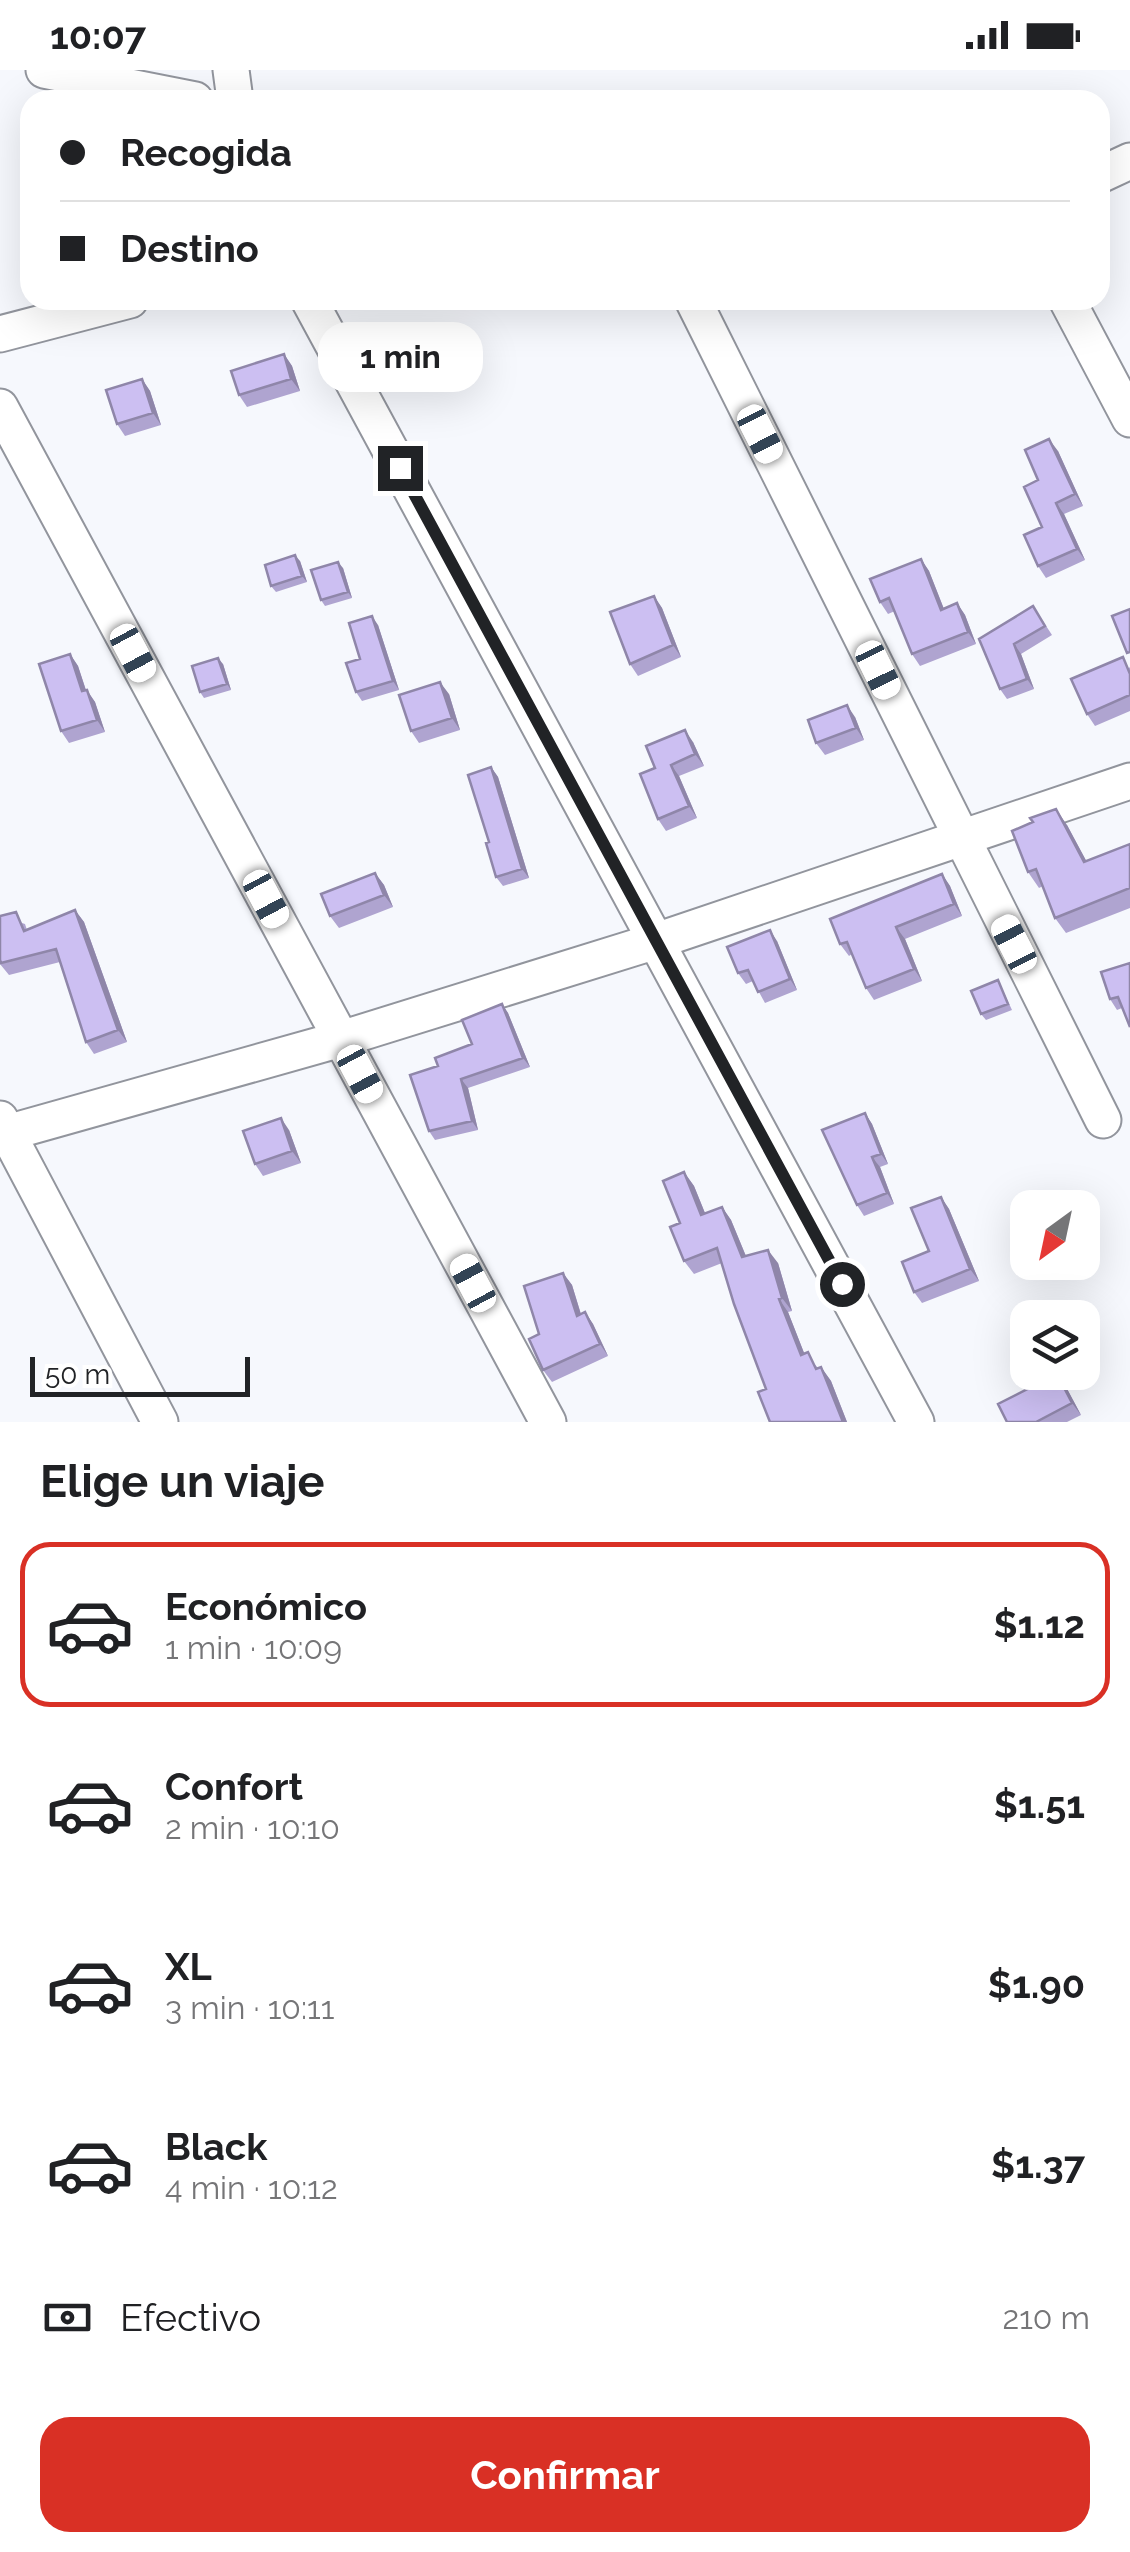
<!DOCTYPE html>
<html lang="es">
<head>
<meta charset="utf-8">
<style>
	body { margin:0; font-family:Raleway,sans-serif; background:#f6f6f6; color:#202124; height:100vh; display:flex; flex-direction:column; font-size:38px; white-space:nowrap }
	* { box-sizing:border-box; margin:0 }
	p { font-size:32px; color:#757577 }
	.icon { flex:none; width:55px; height:55px; fill:none; stroke:currentColor; stroke-width:2; stroke-linecap:round; stroke-linejoin:round }
	.map { position:relative; height:1352px; overflow:hidden }
	.side { display:flex; flex-direction:column; background:#fff; flex:1 }
	.side>* { flex:none }
	.banner { position:absolute; left:20px; top:20px; width:1090px; height:220px; border-radius:30px; box-shadow:0 10px 40px #0002; display:grid; align-content:center; height:220px; padding:0 40px; background:#fff }
	.needle { width:65px; rotate:213deg }
	.tools { position:absolute; left:1010px; top:1120px; display:grid; gap:20px }
	.tools a { display:grid; place-items:center; width:90px; height:90px; border-radius:20px; background:#fff; box-shadow:0 10px 40px #0002; font-size:50px }
	.scale { position:absolute; left:30px; bottom:25px; width:220px; box-sizing:border-box; padding-left:10px; border:5px solid #212326; border-top:0; font-size:28px; line-height:35px; white-space:nowrap; color:#212326; -webkit-text-stroke:8px #fff; paint-order:stroke }
	.end { position:absolute; width:45px; height:45px; margin:-22px; border:12px solid #212326; background:#fff; box-shadow:0 0 0 5px #fff }
	.from { border-radius:50% }
	.bubble { position:absolute; height:70px; border-radius:30px; background:#fff; box-shadow:0 10px 40px #0002; font-size:32px; font-weight:700; line-height:70px; text-align:center }
	.car { position:absolute; width:30px; height:60px; margin:-30px -15px; border-radius:12px; box-shadow:0 0 8px 2px #0007; background:linear-gradient(#fff 24%,#345 0 40%,#fff 0 76%,#345 0 86%,#fff 0) }
	.banner b { display:flex; align-items:center; gap:35px; height:95px; font-size:38px }
	.banner b+b { border-top:2px solid #e0e0e0 }
	.banner i { width:25px; height:25px; background:#202124 }
	ul { padding:0; list-style:none }
	li { display:flex; align-items:center; gap:30px; height:165px; margin:0 20px 15px; padding:0 20px; border:5px solid transparent; border-radius:30px }
	li div { flex:1 }
	li b { display:block; font-size:38px }
	li em { font-style:normal; font-weight:700 }
	li.active { border-color:#d93025 }
	li>.icon { width:90px; height:90px; stroke-width:1.5 }
	h2 { padding:0 40px; font-size:45px; line-height:120px }
	.pay { display:flex; align-items:center; gap:25px; height:110px; padding:0 40px; font-size:38px }
	.pay p { margin-inline-start:auto }
	.action { display:flex; gap:20px; margin-top:auto; padding:20px 40px }
	.action a { flex:1; height:115px; border-radius:30px; background:#d93025; color:#fff; font-size:40px; font-weight:700; line-height:115px; text-align:center }
	.status { display:flex; justify-content:space-between; align-items:center; height:70px; padding:0 50px; background:#fff; direction:ltr }
	.status svg { height:28px; fill:currentColor }
	.map>svg:first-child { display:block }
	.lines { fill:none; stroke-linecap:round; stroke-linejoin:round }
	.street-casing { stroke:#92959d; stroke-width:39 }
	.street { stroke:#fff; stroke-width:35 }
	.wall { fill:#afa4d0 }
	.shaded-wall { fill:#8f86a9 }
	.building { fill:#ccbff2; stroke:#8f86a9; stroke-width:2.5 }
	.route { stroke:#212326; stroke-width:12 }
</style>
</head>
<body>
<div class="status"><b>10:07</b><svg viewBox="0 0 49 12"><path d="M0 12V9h3v3zM5 12V6h3v6zM10 12V3h3v9zM15 12V0h3v12zM26 1h20v11H26zM47 4h2v5h-2z"/></svg></div>
<div class="map">
<svg width="1130" height="1352" viewBox="0 0 1130 1352">
	<rect width="100%" height="100%" fill="#f6f8fd"/>
	<g class="lines">
		<defs>
			<path id="street" d="M44 0 195 30
				M231 0 235 30
				M1100 105 1130 91
				M309 230 916 1352
				M693 230 1103 1050
				M1067 230 1130 349
				M0 264 130 230
				M0 337 548 1352
				M0 1049 160 1352
				M0 1065 341 969 656 871 1130 711"/>
		</defs>
		<use href="#street" class="street-casing"/>
		<use href="#street" class="street"/>
	</g>
	<path class="wall" d="M284 284 292 296 300 321 247 337 239 325Z
		M142 309 150 321 161 355 125 366 117 354Z
		M1058 381 1083 436 1064 444 1085 490 1046 508 1038 496 1042 457 1038 410Z
		M921 489 929 501 944 539 957 533 965 545 976 574 920 596 912 584 895 541 888 544 880 532Z
		M300 491 307 512 276 522 271 516Z
		M343 498 352 528 325 536 321 530Z
		M654 526 662 538 681 587 638 606 630 594Z
		M1033 536 1052 565 1021 584 1034 619 1007 629 1000 619 979 569Z
		M378 555 399 620 362 631 356 622 360 589Z
		M70 584 78 596 86 620 95 632 105 662 69 673 61 661Z
		M223 594 231 620 204 628 200 622Z
		M1130 597V641L1095 656 1087 644Z
		M449 624 460 660 419 673 411 661Z
		M855 647 864 670 825 685 816 673Z
		M693 672 704 696 679 706 697 748 666 761 658 749 655 698Z
		M491 697 498 707 529 808 503 816 496 807 489 772Z
		M1067 755 1086 791 1130 774V838L1066 863 1055 848 1043 816 1039 818 1028 802Z
		M375 803 384 815 393 837 339 858 330 846Z
		M942 804 950 816 962 846 905 869 922 911 874 930 866 918 852 884 849 886 840 874Z
		M75 840 84 852 127 972 94 984 86 972 60 892 9 905 0 894V846L25 854 27 860Z
		M777 871 797 920 765 933 753 911 746 914 738 903Z
		M1130 893 1122 938 1117 940 1110 929Z
		M998 910 1012 940 986 950 981 944Z
		M502 934 508 943 530 997 468 1018 478 1060 435 1070 429 1061 438 996 472 974Z
		M865 1043 872 1054 888 1094 880 1097 894 1134 864 1146 857 1135Z
		M289 1060 301 1093 263 1106 255 1094Z
		M684 1102 694 1116 705 1143 722 1137 731 1150 746 1186 778 1193 792 1241 788 1242 804 1283 818 1298 821 1297 831 1311 847 1352H770L766 1319 722 1193 694 1204 684 1191 680 1153Z
		M941 1127 949 1139 979 1211 922 1233 914 1222 929 1181Z
		M563 1203 572 1215 581 1244 585 1242 593 1254 608 1286 552 1312 543 1300 539 1264Z
		M1065 1315 1081 1345 1067 1352H1007Z"/>
	<path class="shaded-wall" d="M284 284 292 296 300 321 291 309Z
		M142 309 150 321 161 355 153 343Z
		M1049 369 1058 381 1083 436 1075 424Z
		M1056 433 1064 444 1085 490 1077 479Z
		M295 485 300 491 307 512 302 506Z
		M921 489 929 501 949 552 941 540Z
		M338 492 343 498 352 528 348 522Z
		M654 526 662 538 681 587 673 575Z
		M957 533 965 545 976 574 968 562Z
		M372 546 378 555 399 620 393 611Z
		M1014 574 1021 584 1034 619 1027 609Z
		M70 584 78 596 90 633 82 621Z
		M218 588 223 594 231 620 227 614Z
		M440 612 449 624 460 660 452 648Z
		M87 620 95 632 105 662 97 650Z
		M847 635 855 647 864 670 856 658Z
		M685 660 693 672 704 696 695 684Z
		M671 695 679 706 697 748 689 736Z
		M491 697 498 707 529 808 522 799Z
		M1056 739 1067 755 1095 807 1084 792Z
		M375 803 384 815 393 837 384 825Z
		M942 804 950 816 962 846 954 834Z
		M75 840 84 852 127 972 118 960Z
		M896 857 905 869 922 911 914 899Z
		M770 860 777 871 797 920 790 909Z
		M502 934 508 943 530 997 523 988Z
		M461 1009 468 1018 478 1060 472 1051Z
		M865 1043 872 1054 888 1094 881 1084Z
		M281 1048 289 1060 301 1093 292 1081Z
		M872 1087 880 1097 894 1134 887 1123Z
		M684 1102 694 1116 711 1158 701 1145Z
		M941 1127 949 1139 979 1211 970 1199Z
		M722 1137 731 1150 752 1201 742 1187Z
		M768 1180 778 1193 792 1241 782 1228Z
		M563 1203 572 1215 585 1258 577 1246Z
		M779 1229 788 1242 810 1298 801 1285Z
		M585 1242 593 1254 608 1286 600 1274Z
		M821 1297 831 1311 847 1352H843Z
		M1057 1304 1065 1315 1081 1345 1072 1333Z"/>
	<path class="building" d="M284 284 291 309 239 325 231 301Z
		M142 309 153 343 117 354 106 320Z
		M1049 369 1075 424 1056 433 1077 479 1038 496 1024 465 1042 457 1024 417 1038 410 1025 380Z
		M295 485 302 506 271 516 265 495Z
		M921 489 941 540 957 533 968 562 912 584 889 528 880 532 870 509Z
		M338 492 348 522 321 530 311 500Z
		M654 526 673 575 630 594 610 542Z
		M1033 536 1045 556 1014 574 1027 609 1000 619 979 569Z
		M1130 539V582L1127 583 1112 546Z
		M372 546 393 611 356 622 346 593 360 589 349 553Z
		M70 584 82 621 87 620 97 650 61 661 39 594Z
		M1123 587 1130 604V625L1087 644 1071 609Z
		M218 588 227 614 200 622 192 596Z
		M440 612 452 648 411 661 399 625Z
		M847 635 856 658 816 673 808 650Z
		M685 660 695 684 671 695 689 736 658 749 640 704 655 698 646 676Z
		M491 697 522 799 496 807 486 773 489 772 468 705Z
		M1056 739 1084 792 1130 774V818L1055 848 1036 799 1028 802 1012 761 1033 752 1030 748Z
		M375 803 384 825 330 846 321 824Z
		M942 804 954 834 896 857 914 899 866 918 847 872 840 874 830 849Z
		M75 840 118 960 86 972 56 879 1 893 0 890V846L16 842 24 861Z
		M770 860 790 909 758 922 748 900 738 903 727 877Z
		M1130 893V957L1118 927 1110 929 1101 902Z
		M998 910 1008 934 981 944 971 921Z
		M502 934 523 988 461 1009 472 1051 429 1061 410 1005 438 996 435 988 472 974 462 950Z
		M865 1043 881 1084 872 1087 887 1123 857 1135 822 1060Z
		M281 1048 292 1081 255 1094 243 1061Z
		M684 1102 701 1145 722 1137 742 1187 768 1180 782 1228 779 1229 801 1285 808 1282 816 1299 821 1297 843 1352H770L758 1322 766 1319 734 1234 717 1178 684 1191 670 1157 680 1153 663 1111Z
		M941 1127 970 1199 914 1222 902 1192 929 1181 911 1138Z
		M563 1203 577 1246 585 1242 600 1274 543 1300 529 1269 539 1264 524 1216Z
		M1057 1304 1072 1333 1036 1352H1007L998 1334Z"/>
	<g class="lines">
		<path class="route" d="M400 398 842 1214"/>
	</g>
</svg>
<div class="tools">
<a><svg class="needle" viewBox="-14 -14 28 28"><path d="M0-13l5 13h-10z" fill="#e53935"/><path d="M0 13l5-13h-10z" fill="#757577"/></svg></a>
<a><svg class="icon" aria-label="layers" viewBox="0 0 24 24"><path d="M12 4l9 5-9 5-9-5zM3 14l9 5 9-5"/></svg></a>
</div>
<div class="scale">50 m</div>
<i class="end from" style="left:842px;top:1214px"></i>
<i class="end" style="left:400px;top:398px"></i>
<div class="bubble" style="left:318px;top:252px;width:165px">1 min</div>
<i class="car" style="left:760px;top:364px;rotate:153deg"></i>
<i class="car" style="left:133px;top:583px;rotate:152deg"></i>
<i class="car" style="left:878px;top:600px;rotate:154deg"></i>
<i class="car" style="left:266px;top:829px;rotate:152deg"></i>
<i class="car" style="left:1014px;top:874px;rotate:333deg"></i>
<i class="car" style="left:360px;top:1004px;rotate:152deg"></i>
<i class="car" style="left:473px;top:1213px;rotate:332deg"></i>
<div class="banner">
<b><i class="from"></i>Recogida</b>
<b><i></i>Destino</b>
</div>
</div>
<section class="side">
<h2>Elige un viaje</h2>
<ul>
<li class="active"><svg class="icon" aria-label="car" viewBox="0 0 24 24"><path d="M5 17H2v-5l4-1 3-4h7l3 4 3 1v5h-3M9 17h6M6 11h13"/><circle cx="7" cy="17" r="2"/><circle cx="17" cy="17" r="2"/></svg><div><b>Económico</b><p>1 min · 10:09</p></div><em>$1.12</em></li>
<li><svg class="icon" aria-label="car" viewBox="0 0 24 24"><path d="M5 17H2v-5l4-1 3-4h7l3 4 3 1v5h-3M9 17h6M6 11h13"/><circle cx="7" cy="17" r="2"/><circle cx="17" cy="17" r="2"/></svg><div><b>Confort</b><p>2 min · 10:10</p></div><em>$1.51</em></li>
<li><svg class="icon" aria-label="car" viewBox="0 0 24 24"><path d="M5 17H2v-5l4-1 3-4h7l3 4 3 1v5h-3M9 17h6M6 11h13"/><circle cx="7" cy="17" r="2"/><circle cx="17" cy="17" r="2"/></svg><div><b>XL</b><p>3 min · 10:11</p></div><em>$1.90</em></li>
<li><svg class="icon" aria-label="car" viewBox="0 0 24 24"><path d="M5 17H2v-5l4-1 3-4h7l3 4 3 1v5h-3M9 17h6M6 11h13"/><circle cx="7" cy="17" r="2"/><circle cx="17" cy="17" r="2"/></svg><div><b>Black</b><p>4 min · 10:12</p></div><em>$1.37</em></li>
</ul>
<div class="pay"><svg class="icon" aria-label="cash" viewBox="0 0 24 24"><path d="M3 7h18v10H3z"/><circle cx="12" cy="12" r="2"/></svg>Efectivo<p>210 m</p></div>
<div class="action"><a>Confirmar</a></div>
</section>
</body>
</html>
